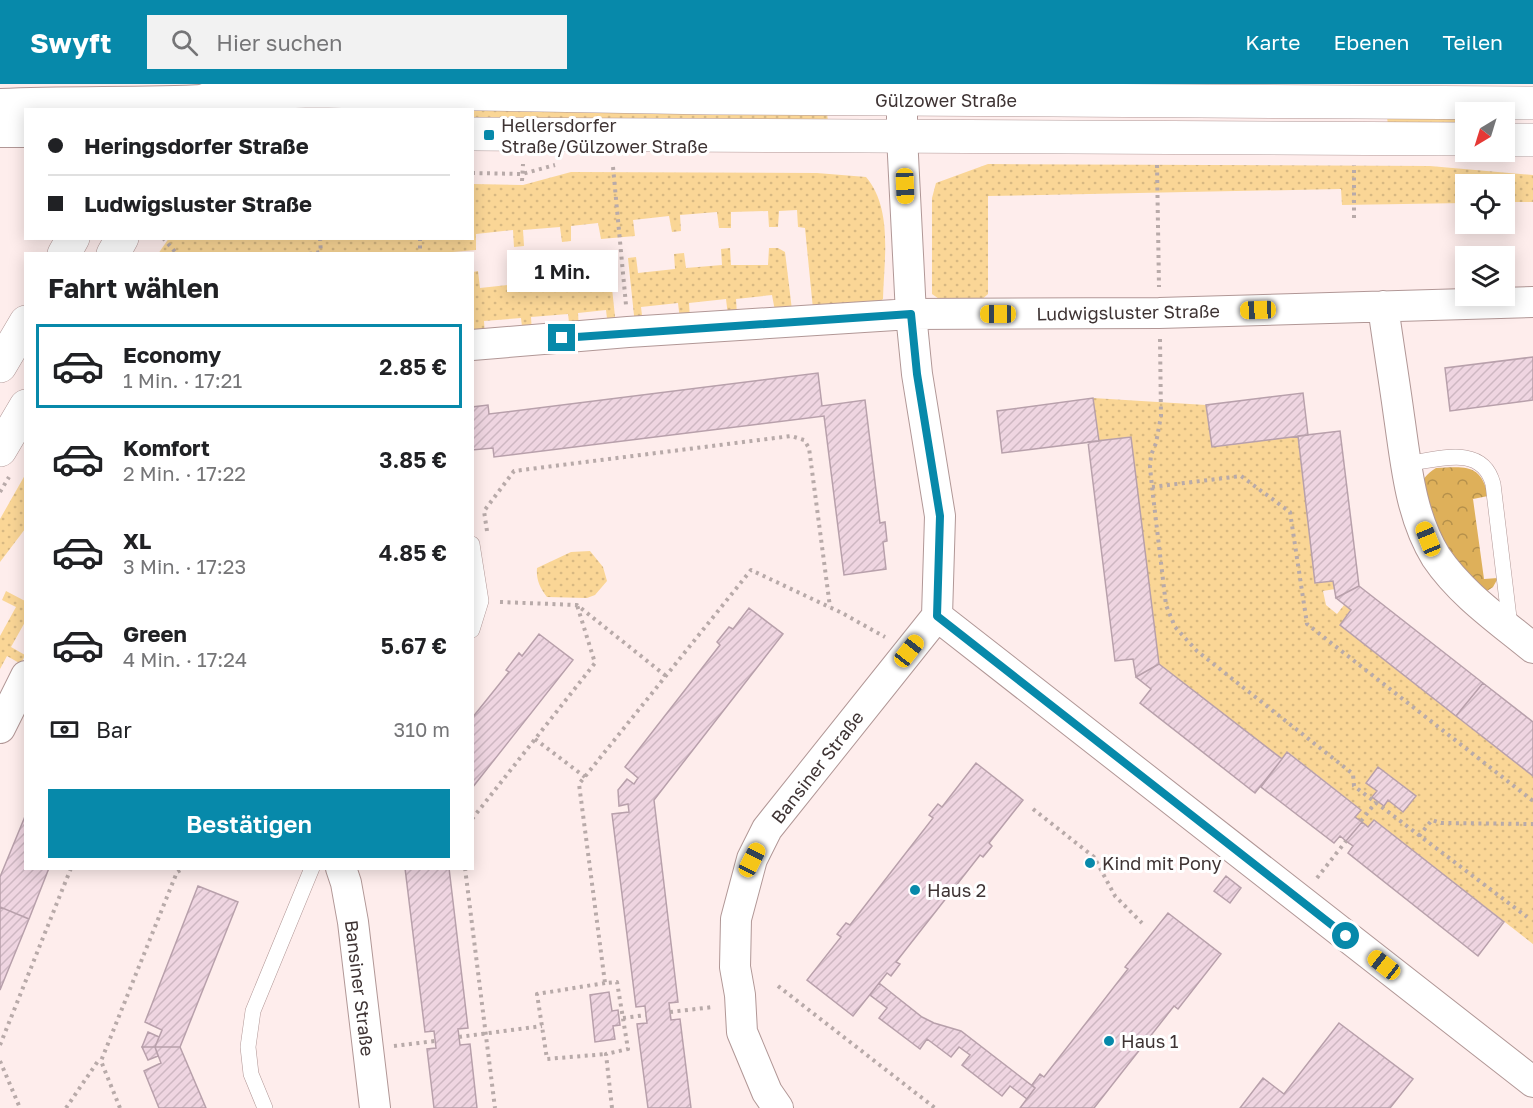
<!DOCTYPE html>
<html lang="de">
<head>
<meta charset="utf-8">
<style>
	body { margin:0; font-family:"Golos Text",sans-serif; background:#f2f2f2; color:#202124; height:100vh; display:flex; flex-direction:column; font-size:22px; white-space:nowrap }
	* { box-sizing:border-box; margin:0 }
	p { font-size:20px; color:#757577 }
	.icon { flex:none; width:33px; height:33px; fill:none; stroke:currentColor; stroke-width:2; stroke-linecap:round; stroke-linejoin:round }
	.map { position:relative; flex:1; overflow:hidden }
	.sheet { position:absolute; left:24px; top:168px; width:450px; height:618px; display:flex; flex-direction:column; background:#fff; border-radius:0px; box-shadow:0 3px 15px #0003 }
	.sheet>* { flex:none }
	.banner { position:absolute; left:24px; top:24px; width:450px; height:132px; border-radius:0px; box-shadow:0 3px 15px #0003; display:grid; align-content:center; height:132px; padding:0 24px; background:#fff }
	.needle { width:39px; rotate:218deg }
	.tools { position:absolute; left:1455px; top:18px; display:grid; gap:12px }
	.tools a { display:grid; place-items:center; width:60px; height:60px; border-radius:0px; background:#fff; box-shadow:0 3px 15px #0003; font-size:30px }
	.end { position:absolute; width:27px; height:27px; margin:-14px; border:8px solid #0789aa; background:#fff; box-shadow:0 0 0 3px #fff }
	.from { border-radius:50% }
	.bubble { position:absolute; height:42px; border-radius:0px; background:#fff; box-shadow:0 3px 15px #0003; font-size:20px; font-weight:600; line-height:42px; text-align:center }
	.car { position:absolute; width:18px; height:36px; margin:-18px -9px; border-radius:8px; box-shadow:0 0 4px 2px #0007; background:linear-gradient(#f5c518 24%,#345 0 40%,#f5c518 0 76%,#345 0 86%,#f5c518 0) }
	.banner b { display:flex; align-items:center; gap:21px; height:57px; font-size:22px }
	.banner b+b { border-top:2px solid #e0e0e0 }
	.banner i { width:15px; height:15px; background:#202124 }
	ul { padding:0; list-style:none }
	li { display:flex; align-items:center; gap:18px; height:84px; margin:0 12px 9px; padding:0 12px; border:3px solid transparent; border-radius:0px }
	li div { flex:1 }
	li b { display:block; font-size:22px }
	li em { font-style:normal; font-weight:600 }
	li.selected { border-color:#0789aa }
	li>.icon { width:54px; height:54px; stroke-width:1.5 }
	h2 { padding:0 24px; font-size:27px; line-height:72px }
	.pay { display:flex; align-items:center; gap:15px; height:66px; padding:0 24px; font-size:22px }
	.pay p { margin-inline-start:auto }
	.cta { display:flex; gap:12px; margin-top:auto; padding:12px 24px }
	.cta a { flex:1; height:69px; border-radius:0px; background:#0789aa; color:#fff; font-size:24px; font-weight:600; line-height:69px; text-align:center }
	header { display:flex; align-items:center; gap:36px; box-sizing:border-box; height:84px; padding:0 30px; background:#0789aa; color:#fff }
	header strong { font-size:28px }
	nav { display:flex; gap:33px; margin-inline-start:auto; font-size:21px }
	.search { width:420px; height:54px; background:#f2f2f2; display:flex; align-items:center; gap:15px; box-sizing:border-box; padding:0 21px; border-radius:0px; color:#757577; font-size:22px }
	.map>svg:first-child { display:block }
	.green { fill:url(#green-dots) }
	.forest { fill:url(#forest-crowns) }
	.building { fill:url(#building-hatch); stroke:#b8a0ab; stroke-width:1.5 }
	.lines { fill:none; stroke-linecap:round; stroke-linejoin:round }
	.service-casing { stroke:#b19796; stroke-width:16 }
	.minor-casing { stroke:#b19796; stroke-width:32 }
	.secondary-casing { stroke:#b19796; stroke-width:34 }
	.path { stroke:#b8aaa9; stroke-width:4; stroke-dasharray:3 4.5; stroke-linecap:butt }
	.service { stroke:#fff; stroke-width:15 }
	.minor { stroke:#fff; stroke-width:30 }
	.secondary { stroke:#fff; stroke-width:33 }
	.route { stroke:#0789aa; stroke-width:8 }
	.poi-dot { fill:#0789aa; stroke:#fff; stroke-width:2 }
	.labels { text-anchor:middle; dominant-baseline:central; stroke-width:6; stroke-linejoin:round; paint-order:stroke }
	.street-label { font-size:18px; fill:#3e3333; stroke:#fff }
	.poi-label { font-size:18px; fill:#3e3333; stroke:#fff; text-anchor:start }
</style>
</head>
<body>
<header>
<strong>Swyft</strong>
<div class="search"><svg class="icon" aria-label="search" viewBox="0 0 24 24"><circle cx="10" cy="10" r="6"/><path d="M15 15l6 6"/></svg>Hier suchen</div>
<nav><a>Karte</a><a>Ebenen</a><a>Teilen</a></nav>
</header>
<div class="map">
<svg width="1533" height="1024" viewBox="0 0 1533 1024">
	<defs>
		<pattern id="green-dots" width="8" height="8" patternUnits="userSpaceOnUse" patternTransform="scale(1.5)"><rect width="8" height="8" fill="#fad696"/><path d="M2 2h.1M6 6h.1" fill="none" stroke="#d7b882" stroke-width="1.8" stroke-linecap="round"/></pattern>
		<pattern id="forest-crowns" width="20" height="18" patternUnits="userSpaceOnUse" patternTransform="scale(1.5)"><rect width="20" height="18" fill="#deb05a"/><path d="M2 6a3 3 0 1 1 6 0M12 15a3 3 0 1 1 6 0" fill="none" stroke="#b5904b"/></pattern>
		<pattern id="building-hatch" width="6" height="6" patternUnits="userSpaceOnUse" patternTransform="scale(1.5)"><rect width="6" height="6" fill="#efd5e1"/><path d="M-1 1l2-2M0 6l6-6M5 7l2-2" fill="none" stroke="#ceb7c2"/></pattern>
	</defs>
	<rect width="100%" height="100%" fill="#feedec"/>
	<path class="green" d="M473 26 827 28 828 38 473 36Z
		M1465 32V43L1388 41 1387 33Z
		M988 80 1430 82 1533 91V118H1505L1504 100H1466L1465 119 1342 121 1341 105 988 112V210L979 218 942 217 932 210V114L936 99Z
		M571 88 817 89 866 93C893 125 884 175 883 215L876 220 813 225 805 144 798 143 797 126 779 127 778 143H769L768 127 731 128V144H719L717 128 680 131 681 147 672 148 669 132 633 136 635 152 601 155 598 139 571 142V157L562 158 560 143 523 146 524 162 514 163 513 146 476 150V166L441 169 158 170 169 154H472L473 100 523 101Z
		M730 164 731 181H768L769 164H778L785 168 792 226 775 227 772 211 736 215 737 231 728 232 726 215 689 219 690 235 680 236 678 219 641 223 643 240 635 241 628 174 636 173 638 189 675 185 674 170 684 169 686 184 722 181 721 165Z
		M602 176H609L616 242 608 243 606 226 578 229 579 245 570 246 568 230 531 233 532 249 523 251 521 234 484 237 485 254 475 255 473 239V188L478 187 480 204 518 200 517 184 525 183 528 199 565 196 564 180 573 179 575 194 603 192Z
		M1093 314 1206 321 1212 363 1298 352 1315 498 1333 497 1335 505 1323 507 1326 521 1337 530 1344 521 1351 526 1340 541 1533 692V860L1374 736 1368 743 1355 733 1360 725 1288 668 1282 675 1159 580 1130 353 1099 357Z
		M25 391V445L0 478V435Z
		M590 467 603 483 607 497 595 511 587 514 547 513C540 504 536 496 537 484L571 468Z
		M6 507 25 517V538L11 563 25 571 21 580 7 572 0 585V552L16 523 2 516Z"/>
	<path class="forest" d="M1436 384C1465 383 1481 379 1488 412L1473 415 1484 495 1498 494 1493 503 1487 507 1457 488 1419 405C1423 395 1426 390 1436 384Z"/>
	<path class="building" d="M1533 273V316L1450 327 1445 284Z
		M818 289 822 322 865 316 880 439 885 438 887 457 883 458 886 485 844 491 824 332 494 373 493 364 472 366V323L488 321 489 330Z
		M1303 309 1308 351 1212 363 1206 321Z
		M1093 314 1099 357 1002 369 997 327Z
		M1340 347 1359 502 1336 514 1333 497 1315 499 1298 352Z
		M1131 353 1159 580 1136 593 1133 575 1115 577 1088 358Z
		M1359 502 1483 599 1456 632 1340 541 1351 526 1336 514Z
		M749 524 783 550 654 716 678 918 669 919 671 936 680 935 691 1024H648L637 940 647 939 646 931 645 922 636 923 612 730 629 728 628 720 619 722 618 706 627 695 634 700 638 694 625 683 720 561 717 558 729 543 733 545Z
		M539 550 573 576 472 704V634L509 588 506 586 519 569 522 572Z
		M1159 580 1282 675 1255 709 1140 619 1151 605 1136 593Z
		M1483 599 1533 638V692L1456 632Z
		M1287 668 1361 726 1355 733 1362 738 1346 757 1340 752 1334 759 1261 703Z
		M976 679 1023 716 989 759 992 762 983 773 980 771 896 878 900 880 891 892 887 889 853 932 807 896 841 853 837 850 846 839 850 841 933 734 929 731 938 720 942 723Z
		M1378 683 1416 712 1403 728 1388 716 1384 722 1372 713 1377 707 1366 699Z
		M26 730V784H49L29 835 0 823V793Z
		M1374 736 1504 838 1478 872 1348 769 1353 762 1346 757 1362 738 1368 743Z
		M405 784H449L468 944 458 945 460 961 470 960 477 1024H434L427 965 436 964 434 947 425 948Z
		M1226 792 1241 804 1230 819 1214 807Z
		M198 802 238 818 180 963H155L162 946 145 938Z
		M0 823 29 835 0 906Z
		M1168 829 1221 870 1178 925 1174 922 1094 1024H1020L1035 1004 1032 1001 1040 990 1044 993 1128 885 1125 883Z
		M879 899 922 933 934 939 961 947 1035 1004 1027 1015 1010 1002 1002 1012 962 981 970 971 959 963 951 973 927 955 920 965 879 934 887 924 870 911Z
		M609 908 612 927 618 926 620 941 613 942 615 955 595 958 590 911Z
		M1339 939 1413 995 1390 1024H1240L1263 994 1284 1010Z
		M148 948 159 953 155 963H142Z
		M142 963H155L158 972 148 976Z
		M155 963H180L206 1024H159L144 987 161 979Z"/>
	<g class="lines">
		<defs>
			<path id="service" d="M1406 380C1437 376 1482 359 1493 400L1510 542
				M472 460 481 517 472 546
				M265 1024 251 990 248 963 253 927 312 784"/>
			<path id="minor" d="M902 16V52L911 230 917 290 940 432 937 532
				M0 20C69 17 137 19 206 16
				M0 48H26
				M1383 222C1388 259 1394 295 1399 332 1406 379 1410 431 1436 473 1461 510 1499 536 1533 564
				M472 261 628 248 911 230 1159 229 1533 218
				M937 532 1533 998
				M0 644 26 592
				M341 784 346 799 353 838 375 1024
				M778 1024 767 1008 742 948 740 911 735 883 736 835 752 775 767 745 937 532"/>
			<path id="secondary" d="M190 26 206 16 228 9 315 7 712 14 1533 19
				M472 50 1466 55
				M1504 56H1533
				M64 170 73 154
				M113 170 122 154
				M0 282 26 238
				M0 366 26 322"/>
		</defs>
		<use href="#service" class="service-casing"/>
		<use href="#minor" class="minor-casing"/>
		<use href="#secondary" class="secondary-casing"/>
		<path class="path" d="M1157 81 1159 203
			M613 83 626 221
			M472 89 522 90 555 81
			M522 97 523 80
			M1354 134V81
			M163 154 177 170
			M320 154 321 170
			M420 154V170
			M309 170 321 168
			M1160 255 1161 332 1156 359 1151 371 1150 383 1152 403 1166 521 1175 543 1197 567 1353 690 1354 702 1527 833
			M1152 403 1241 392 1290 428 1307 540 1533 717
			M0 408 9 393
			M487 447 484 427 514 387 791 352 804 356 809 364 830 523
			M500 518 577 521 666 592
			M535 655 585 693
			M1033 725 1094 773 1115 812 1142 839
			M472 735 595 579 577 521
			M1361 737 1376 718
			M1419 752 1432 736 1441 739 1533 740
			M465 784 495 1024
			M1317 794 1346 757
			M605 899 537 910 547 975 606 970
			M778 902 935 1024
			M670 928 713 923
			M623 934 646 931
			M459 953 542 942
			M0 961 71 784
			M394 962 435 957
			M0 977 20 1024
			M66 1024 98 977H101
			M120 1024 101 977 177 788 184 784
			M612 1024 606 970 628 965 617 898 605 899 579 700 751 486 842 529 885 553"/>
		<use href="#service" class="service"/>
		<use href="#minor" class="minor"/>
		<use href="#secondary" class="secondary"/>
	</g>
	<g class="lines">
		<path class="route" d="M562 254 911 230 917 290 940 432 937 532 1346 852"/>
	</g>
	<g class="poi-dot">
		<rect x="483" y="45" width="12" height="12" rx="3"/>
		<circle cx="1090" cy="779" r="6"/>
		<circle cx="915" cy="806" r="6"/>
		<circle cx="1109" cy="957" r="6"/>
	</g>
	<g class="labels">
		<g class="street-label">
			<text x="946" y="16">Gülzower Straße</text>
			<text transform="translate(1128 228) rotate(-1)">Ludwigsluster Straße</text>
			<text transform="translate(817 683) rotate(-52)">Bansiner Straße</text>
			<text transform="translate(360 904) rotate(83)">Bansiner Straße</text>
		</g>
		<g class="poi-label">
			<text x="501" y="41">Hellersdorfer<tspan x="501" dy="21">Straße/Gülzower Straße</tspan></text>
			<text x="1102" y="779">Kind mit Pony</text>
			<text x="927" y="806">Haus 2</text>
			<text x="1121" y="957">Haus 1</text>
		</g>
	</g>
</svg>
<div class="tools">
<a><svg class="needle" viewBox="-14 -14 28 28"><path d="M0-13l5 13h-10z" fill="#e53935"/><path d="M0 13l5-13h-10z" fill="#757577"/></svg></a>
<a><svg class="icon" aria-label="locate" viewBox="0 0 24 24"><circle cx="12" cy="12" r="6"/><path d="M12 2v4M12 18v4M2 12h4M18 12h4"/></svg></a>
<a><svg class="icon" aria-label="layers" viewBox="0 0 24 24"><path d="M12 4l9 5-9 5-9-5zM3 14l9 5 9-5"/></svg></a>
</div>
<i class="end from" style="left:1346px;top:852px"></i>
<i class="end" style="left:562px;top:254px"></i>
<div class="bubble" style="left:507px;top:166px;width:111px">1 Min.</div>
<i class="car" style="left:905px;top:102px;rotate:178deg"></i>
<i class="car" style="left:1258px;top:226px;rotate:268deg"></i>
<i class="car" style="left:998px;top:230px;rotate:270deg"></i>
<i class="car" style="left:1428px;top:455px;rotate:338deg"></i>
<i class="car" style="left:909px;top:567px;rotate:38deg"></i>
<i class="car" style="left:752px;top:776px;rotate:27deg"></i>
<i class="car" style="left:1384px;top:881px;rotate:308deg"></i>
<div class="banner">
<b><i class="from"></i>Heringsdorfer Straße</b>
<b><i></i>Ludwigsluster Straße</b>
</div>
<section class="sheet">
<h2>Fahrt wählen</h2>
<ul>
<li class="selected"><svg class="icon" aria-label="car" viewBox="0 0 24 24"><path d="M5 17H2v-5l4-1 3-4h7l3 4 3 1v5h-3M9 17h6M6 11h13"/><circle cx="7" cy="17" r="2"/><circle cx="17" cy="17" r="2"/></svg><div><b>Economy</b><p>1 Min. · 17:21</p></div><em>2.85 €</em></li>
<li><svg class="icon" aria-label="car" viewBox="0 0 24 24"><path d="M5 17H2v-5l4-1 3-4h7l3 4 3 1v5h-3M9 17h6M6 11h13"/><circle cx="7" cy="17" r="2"/><circle cx="17" cy="17" r="2"/></svg><div><b>Komfort</b><p>2 Min. · 17:22</p></div><em>3.85 €</em></li>
<li><svg class="icon" aria-label="car" viewBox="0 0 24 24"><path d="M5 17H2v-5l4-1 3-4h7l3 4 3 1v5h-3M9 17h6M6 11h13"/><circle cx="7" cy="17" r="2"/><circle cx="17" cy="17" r="2"/></svg><div><b>XL</b><p>3 Min. · 17:23</p></div><em>4.85 €</em></li>
<li><svg class="icon" aria-label="car" viewBox="0 0 24 24"><path d="M5 17H2v-5l4-1 3-4h7l3 4 3 1v5h-3M9 17h6M6 11h13"/><circle cx="7" cy="17" r="2"/><circle cx="17" cy="17" r="2"/></svg><div><b>Green</b><p>4 Min. · 17:24</p></div><em>5.67 €</em></li>
</ul>
<div class="pay"><svg class="icon" aria-label="cash" viewBox="0 0 24 24"><path d="M3 7h18v10H3z"/><circle cx="12" cy="12" r="2"/></svg>Bar<p>310 m</p></div>
<div class="cta"><a>Bestätigen</a></div>
</section>
</div>
</body>
</html>
